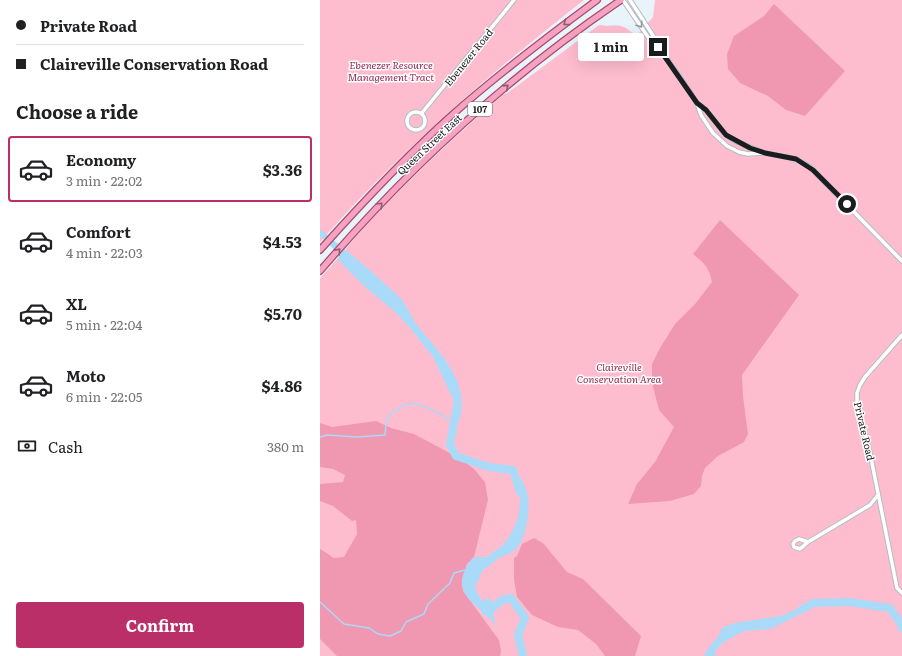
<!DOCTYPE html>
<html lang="en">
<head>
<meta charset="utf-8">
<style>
	body { margin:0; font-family:Literata,serif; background:#f6f6f6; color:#202124; height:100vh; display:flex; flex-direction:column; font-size:15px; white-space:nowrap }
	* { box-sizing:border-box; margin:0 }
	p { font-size:13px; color:#757577 }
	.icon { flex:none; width:22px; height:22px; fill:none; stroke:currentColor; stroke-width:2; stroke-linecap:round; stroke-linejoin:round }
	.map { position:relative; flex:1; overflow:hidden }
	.details { display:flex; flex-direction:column; background:#fff; width:320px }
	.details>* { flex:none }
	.banner { display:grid; align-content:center; height:88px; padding:0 16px; background:#fff }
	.end { position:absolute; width:18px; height:18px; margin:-9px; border:5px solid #1a1d20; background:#fff; box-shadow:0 0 0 2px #fff }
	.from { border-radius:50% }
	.bubble { position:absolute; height:28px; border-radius:4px; background:#fff; box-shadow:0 4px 16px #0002; font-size:13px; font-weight:700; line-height:28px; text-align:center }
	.banner b { display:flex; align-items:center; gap:14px; height:38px; font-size:15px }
	.banner b+b { border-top:1px solid #e0e0e0 }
	.banner i { width:10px; height:10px; background:#202124 }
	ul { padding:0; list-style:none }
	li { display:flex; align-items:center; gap:12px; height:66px; margin:0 8px 6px; padding:0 8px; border:2px solid transparent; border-radius:4px }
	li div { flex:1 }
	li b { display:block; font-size:15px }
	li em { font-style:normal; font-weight:700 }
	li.selected { border-color:#ba2f68 }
	li>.icon { width:36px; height:36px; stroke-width:1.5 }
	h2 { padding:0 16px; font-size:18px; line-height:48px }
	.pay { display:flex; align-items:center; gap:10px; height:44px; padding:0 16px; font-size:15px }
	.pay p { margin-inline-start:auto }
	.primary-button { display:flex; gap:8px; margin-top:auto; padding:8px 16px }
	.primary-button a { flex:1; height:46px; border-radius:4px; background:#ba2f68; color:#fff; font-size:16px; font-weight:700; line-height:46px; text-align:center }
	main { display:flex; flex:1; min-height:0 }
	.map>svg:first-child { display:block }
	.green { fill:#febdcf }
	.forest { fill:#f098b2 }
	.water { fill:#a9daf7 }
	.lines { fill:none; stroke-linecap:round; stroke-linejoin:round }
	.stream { stroke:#a9daf7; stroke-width:1.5 }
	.river { stroke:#a9daf7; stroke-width:8 }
	.street-casing { stroke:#b3bdc3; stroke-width:5.5 }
	.primary-casing { stroke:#a64b6d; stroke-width:8 }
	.street { stroke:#fff; stroke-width:3.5 }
	.primary { stroke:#f7a2c0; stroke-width:5.5 }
	.oneway { stroke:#886070 }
	.oneway2 { stroke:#98999b }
	.route { stroke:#1a1d20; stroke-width:5 }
	.labels { text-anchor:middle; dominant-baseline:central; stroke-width:3; stroke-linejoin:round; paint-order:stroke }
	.shield { fill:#fff; stroke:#5f6163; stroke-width:1 }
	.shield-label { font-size:9px; font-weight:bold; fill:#1a1d20 }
	.street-label { font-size:10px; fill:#1a1d20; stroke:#fff }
	.park-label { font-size:10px; font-style:italic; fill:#8e2950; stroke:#fff }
</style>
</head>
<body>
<main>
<section class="details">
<div class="banner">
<b><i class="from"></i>Private Road</b>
<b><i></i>Claireville Conservation Road</b>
</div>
<h2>Choose a ride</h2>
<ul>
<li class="selected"><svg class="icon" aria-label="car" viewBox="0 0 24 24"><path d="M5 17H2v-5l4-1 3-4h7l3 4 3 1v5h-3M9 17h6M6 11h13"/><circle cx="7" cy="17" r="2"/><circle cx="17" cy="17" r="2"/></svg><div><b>Economy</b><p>3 min · 22:02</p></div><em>$3.36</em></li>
<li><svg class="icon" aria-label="car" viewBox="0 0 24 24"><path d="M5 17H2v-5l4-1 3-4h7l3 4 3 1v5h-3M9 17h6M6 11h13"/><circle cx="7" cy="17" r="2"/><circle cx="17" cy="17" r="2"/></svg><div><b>Comfort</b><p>4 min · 22:03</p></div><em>$4.53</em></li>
<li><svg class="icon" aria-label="car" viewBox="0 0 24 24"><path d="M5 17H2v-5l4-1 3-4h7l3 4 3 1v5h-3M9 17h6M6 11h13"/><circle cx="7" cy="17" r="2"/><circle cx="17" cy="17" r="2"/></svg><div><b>XL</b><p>5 min · 22:04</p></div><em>$5.70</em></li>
<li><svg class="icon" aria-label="car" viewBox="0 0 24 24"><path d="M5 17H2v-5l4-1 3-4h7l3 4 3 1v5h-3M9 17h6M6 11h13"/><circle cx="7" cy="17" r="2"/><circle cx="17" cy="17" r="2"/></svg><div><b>Moto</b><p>6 min · 22:05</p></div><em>$4.86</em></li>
</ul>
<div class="pay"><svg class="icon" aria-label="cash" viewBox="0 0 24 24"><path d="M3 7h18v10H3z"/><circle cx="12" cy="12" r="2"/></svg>Cash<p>380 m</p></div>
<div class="primary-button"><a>Confirm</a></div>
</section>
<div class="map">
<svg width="582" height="656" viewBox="0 0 582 656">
	<rect width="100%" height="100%" fill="#e9f4fa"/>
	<path class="green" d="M0 0H264C243 16 223 33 203 49 130 108 62 172 0 242Z
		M335 0H582V656H0V278C18 259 34 238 52 219 94 174 139 133 185 93L186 94 279 25C299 28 298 20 316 36L333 17Z"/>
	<path class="forest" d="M454 4 525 71 485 116 466 110 448 96 420 83 408 69 407 54 414 36 444 16Z
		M400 220 479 295 422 375 423 396 428 434 424 442 398 456 385 468 382 476 381 486 374 494 350 501 308 504 317 484 335 462 354 427 339 410 332 383V364L340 348 355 324 375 304 392 282C389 267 384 263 373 254Z
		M56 421 71 428 94 434 141 459 154 469 165 482 168 500 154 557 147 564 142 581 143 591 179 640 181 651 180 656H17L0 639V549L14 558 24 557 37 534 36 520 32 521 13 506 0 501V484L23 482 25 475 13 469 0 467V423L12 427Z
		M214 538 223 543 247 572 263 579 321 636 315 656H285L276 644 258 630 238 627 212 615 197 597 194 579V558L197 556 202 544Z"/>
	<path class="water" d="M0 229C22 247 45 265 65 284 70 289 77 294 81 299 88 307 91 317 97 325 119 353 149 379 140 418L134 422 133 399 113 357 91 329 75 312 44 286 19 261 18 254 6 241 0 237Z
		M190 467 193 468C199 475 207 487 208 497 210 511 206 541 195 550 189 555 179 558 172 558L170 556C194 540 206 509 197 482 195 477 192 472 190 467Z
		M154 557H168C156 572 149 585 163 601L170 598 172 601 175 626C166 608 136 600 143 575 146 567 148 563 154 557Z
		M486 605H490L487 609 473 618 450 629 424 631 404 642 396 650 395 656H384L388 648 398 637 402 628 414 623 461 616Z"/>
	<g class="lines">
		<path class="stream" d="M0 437 7 435 37 437 65 435C66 430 65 423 67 419 72 411 84 403 94 404 104 404 124 417 134 422
			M168 557 170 556
			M0 602 24 624 49 628 58 634 70 636 81 631 86 622 104 614 108 604 130 583 134 573 145 570"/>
		<path class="river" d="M136 411 130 445 136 456 169 467 193 470 200 492
			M155 579 158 569 180 552
			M481 610 493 603 529 602 570 608 579 621 582 628
			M165 611 168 612 182 600 191 598 205 618 198 635 203 656"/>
		<defs>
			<path id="street" d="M303 0 330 40 338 47 357 73 377 103 381 115 393 133 407 146 419 152 428 154 442 153
				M310 0 334 37 338 46
				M377 103 386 110 406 135 415 141 445 153 476 159 490 167 582 261
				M87 121a9 9 0 1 1 18 0a9 9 0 1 1-18 0Z
				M101 114 194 0
				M582 335 545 377 540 385 537 393V403L550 453 577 588 582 593
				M488 542 480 549 474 547 473 544 475 541 479 539 488 542 550 505 558 495"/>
			<path id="primary" d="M0 250C42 203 85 157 132 115 178 74 227 37 277 0
				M0 271C88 168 189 76 301 0"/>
		</defs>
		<use href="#street" class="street-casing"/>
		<use href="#primary" class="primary-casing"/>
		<use href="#street" class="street"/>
		<use href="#primary" class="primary"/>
	</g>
	<defs><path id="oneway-chevron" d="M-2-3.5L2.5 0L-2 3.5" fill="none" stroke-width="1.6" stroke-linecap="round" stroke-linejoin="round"/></defs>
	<g class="oneway">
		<use href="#oneway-chevron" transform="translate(246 23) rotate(144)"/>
		<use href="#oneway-chevron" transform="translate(186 87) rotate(-40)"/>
		<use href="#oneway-chevron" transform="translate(60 205) rotate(-47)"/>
		<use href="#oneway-chevron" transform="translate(18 251) rotate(-49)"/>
	</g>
	<use class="oneway2" href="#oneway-chevron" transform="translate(320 25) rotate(56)"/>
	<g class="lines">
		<path class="route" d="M338 47 377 103 386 110 406 135 430 148 445 153 476 159 493 170 527 204"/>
	</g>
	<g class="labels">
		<rect class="shield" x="148" y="102" width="24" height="14" rx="3"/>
		<g class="shield-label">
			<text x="160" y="109">107</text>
		</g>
		<g class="street-label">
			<text transform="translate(148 57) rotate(-51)">Ebenezer Road</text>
			<text transform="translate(109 144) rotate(-43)">Queen Street East</text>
			<text transform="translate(545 431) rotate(77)">Private Road</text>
		</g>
		<g class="park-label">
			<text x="71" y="64">Ebenezer Resource<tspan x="71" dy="12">Management Tract</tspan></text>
			<text x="299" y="366">Claireville<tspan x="299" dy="12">Conservation Area</tspan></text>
		</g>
	</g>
</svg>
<i class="end from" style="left:527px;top:204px"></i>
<i class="end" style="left:338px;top:47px"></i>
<div class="bubble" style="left:258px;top:33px;width:66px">1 min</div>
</div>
</main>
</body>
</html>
